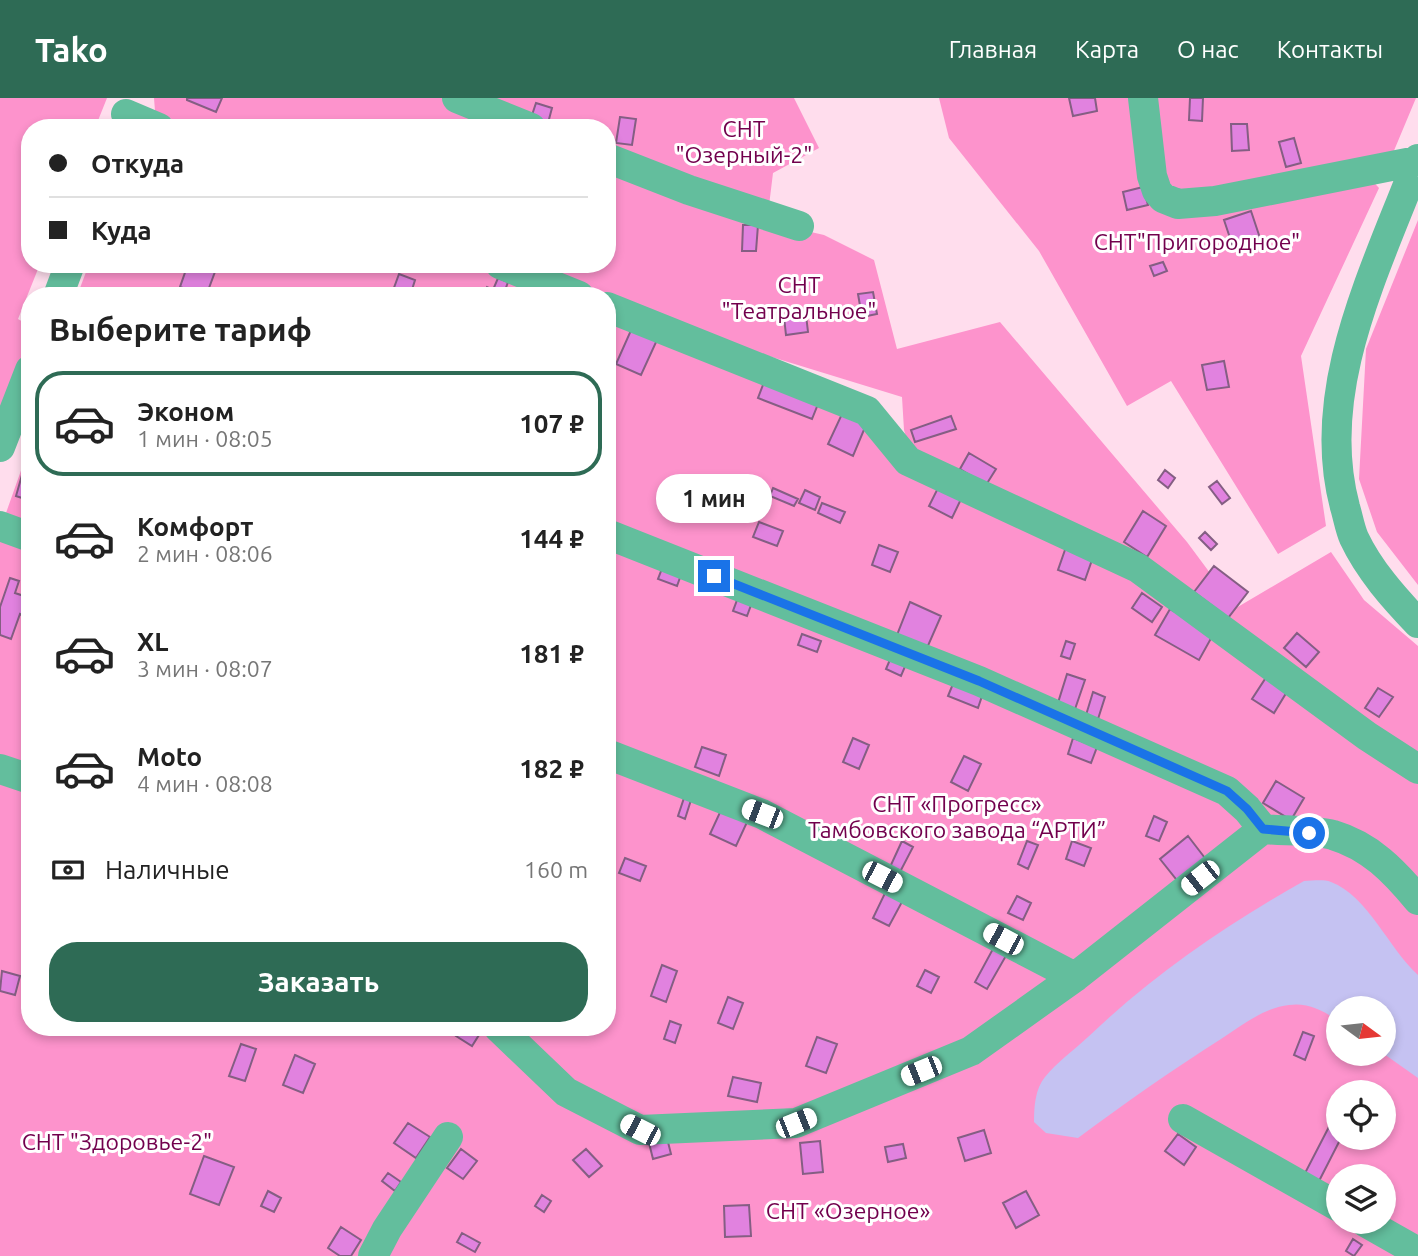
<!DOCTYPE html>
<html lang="ru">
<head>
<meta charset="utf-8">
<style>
	body { margin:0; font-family:Ubuntu,sans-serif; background:#f6f6f6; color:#222; height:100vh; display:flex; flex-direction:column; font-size:26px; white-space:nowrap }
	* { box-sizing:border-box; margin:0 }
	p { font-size:23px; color:#767676 }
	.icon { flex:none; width:38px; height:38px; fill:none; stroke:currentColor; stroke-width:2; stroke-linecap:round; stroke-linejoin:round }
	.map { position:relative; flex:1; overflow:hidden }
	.drawer { position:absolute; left:21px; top:189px; width:595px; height:749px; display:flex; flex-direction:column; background:#fff; border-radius:28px; box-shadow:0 4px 10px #0003 }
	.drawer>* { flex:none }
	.guide { position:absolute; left:21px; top:21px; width:595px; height:154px; border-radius:28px; box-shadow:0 4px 10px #0003; display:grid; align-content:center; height:154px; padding:0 28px; background:#fff }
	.needle { width:46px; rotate:105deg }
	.tools { position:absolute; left:1326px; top:898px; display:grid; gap:14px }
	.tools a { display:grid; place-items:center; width:70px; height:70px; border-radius:50%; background:#fff; box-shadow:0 4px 10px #0003; font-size:35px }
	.end { position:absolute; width:32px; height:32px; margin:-16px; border:9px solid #1a73e8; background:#fff; box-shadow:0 0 0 4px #fff }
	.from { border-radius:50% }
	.bubble { position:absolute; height:49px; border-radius:24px; background:#fff; box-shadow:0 4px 10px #0003; font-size:23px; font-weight:700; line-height:49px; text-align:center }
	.car { position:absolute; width:21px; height:42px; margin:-21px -10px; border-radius:9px; box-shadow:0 0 5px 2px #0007; background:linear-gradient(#fff 24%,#345 0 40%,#fff 0 76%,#345 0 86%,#fff 0) }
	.guide b { display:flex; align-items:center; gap:24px; height:66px; font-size:26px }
	.guide b+b { border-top:2px solid #e0e0e0 }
	.guide i { width:18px; height:18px; background:#222 }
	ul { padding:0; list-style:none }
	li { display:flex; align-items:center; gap:21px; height:105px; margin:0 14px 10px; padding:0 14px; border:4px solid transparent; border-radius:28px }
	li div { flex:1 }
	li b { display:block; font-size:26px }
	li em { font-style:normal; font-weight:700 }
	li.on { border-color:#2e6b55 }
	li>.icon { width:63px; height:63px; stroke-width:1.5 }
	h2 { padding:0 28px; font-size:32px; line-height:84px }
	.pay { display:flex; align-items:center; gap:18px; height:77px; padding:0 28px; font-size:26px }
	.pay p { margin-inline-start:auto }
	.button { display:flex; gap:14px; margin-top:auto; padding:14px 28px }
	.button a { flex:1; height:80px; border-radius:28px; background:#2e6b55; color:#fff; font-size:28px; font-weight:700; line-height:80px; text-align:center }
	header { display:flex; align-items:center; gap:42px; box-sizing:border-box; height:98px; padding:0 35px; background:#2e6b55; color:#fff }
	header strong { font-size:33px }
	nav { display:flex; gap:38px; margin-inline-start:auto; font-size:24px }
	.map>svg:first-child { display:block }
	.green { fill:#fd93cc; fill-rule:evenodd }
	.water { fill:#c5c2f2 }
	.building { fill:#e182df; stroke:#845e83; stroke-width:2 }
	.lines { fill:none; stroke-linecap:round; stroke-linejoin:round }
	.minor { stroke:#63be9d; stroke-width:30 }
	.route { stroke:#1a73e8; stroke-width:9 }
	.labels { text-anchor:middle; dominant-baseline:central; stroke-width:6; stroke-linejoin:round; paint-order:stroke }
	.park-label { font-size:23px; fill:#72004d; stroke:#fff }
</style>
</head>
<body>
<header>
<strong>Tako</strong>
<nav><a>Главная</a><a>Карта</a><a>О нас</a><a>Контакты</a></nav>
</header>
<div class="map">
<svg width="1418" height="1158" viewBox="0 0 1418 1158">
	<rect width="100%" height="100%" fill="#ffdded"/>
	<path class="green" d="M0 0H107L95 30H30V166H40L18 221 30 228V240L0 315Z
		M154 0H794L819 50 773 75 767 124 824 137 874 162 897 251 1000 224 1187 444 1236 510 1331 454 1364 502 1418 548V1158H0V680L30 691V929H607V224L814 299 909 349 904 332 902 299 625 214 607 198H586L513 166H607V30H189L155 13ZM1339 910H1384V956H1339ZM1339 994H1384V1040H1339ZM1339 1078H1384V1124H1339Z
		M939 0H1416L1393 55 1366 76 1379 90 1301 258 1326 428 1278 456 1171 283 1127 308 1039 153 949 40Z
		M1418 122V487L1377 434 1359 381 1366 251Z
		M89 166H469L545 198H77Z
		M30 347V671L0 661V432Z"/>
	<path class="water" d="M1304 783C1312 783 1323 781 1331 784 1368 798 1389 851 1418 877V980L1384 956V910H1339V923C1324 913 1307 904 1289 907 1263 910 1243 927 1221 941 1172 972 1125 1005 1078 1040L1046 1035 1034 1024C1034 1009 1035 991 1045 979 1057 964 1074 952 1088 939 1153 877 1226 827 1304 783Z"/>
	<path class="building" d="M187 0H222L216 14 187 2Z
		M1069 0H1095L1097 13 1073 18Z
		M1190 0H1203L1202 23 1189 22Z
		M536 5 552 10 548 25 531 20Z
		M620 19 636 21 632 47 616 45Z
		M1231 26H1247L1249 52 1232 53Z
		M1294 40 1301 65 1286 69 1279 44Z
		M1143 89 1148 107 1127 112 1123 94Z
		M1251 113 1260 140 1233 149 1224 122Z
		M743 127H758L756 153H742Z
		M1163 164 1167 173 1154 178 1150 168Z
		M188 166H203L216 171 206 198 180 189Z
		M399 176 415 182 410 198H391Z
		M498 180 508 184 503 198H483L487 189 493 192Z
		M873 194 877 216 862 219 858 196Z
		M806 217 808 234 786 237 784 219Z
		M632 230 657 242 641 277 616 266Z
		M1224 263 1229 289 1207 292 1202 267Z
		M766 279 820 301 812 321 758 300Z
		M842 316 866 327 853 358 828 346Z
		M951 318 956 331 915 344 911 332Z
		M969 355 996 371 986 387 960 371Z
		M1165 372 1175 380 1168 390 1158 382Z
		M22 377 30 380 28 402 16 398Z
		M1217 383 1230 400 1222 406 1209 389Z
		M939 388 962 399 952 420 929 408Z
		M773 390 798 401 794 408 770 398Z
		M805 392 820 399 815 412 799 405Z
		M822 405 845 414 840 425 818 415Z
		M1143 413 1166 428 1147 459 1124 444Z
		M759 424 783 433 777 448 753 439Z
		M1205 434 1217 446 1211 452 1199 440Z
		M879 447 898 454 890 474 872 467Z
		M1066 449 1093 459 1085 482 1058 472Z
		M663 468 682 474 677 488 658 481Z
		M1214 468 1248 494 1228 520 1194 494Z
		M10 480 19 483 15 495 30 500 24 518 20 516 11 541 0 537V509Z
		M740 494 754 499 747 518 733 513Z
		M1142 495 1162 509 1152 524 1132 510Z
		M910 504 941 518 927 550 897 537Z
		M1170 511 1214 535 1199 562 1155 537Z
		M1297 535 1319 554 1306 569 1284 550Z
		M802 536 821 543 817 554 798 547Z
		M1066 543 1075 546 1070 561 1061 558Z
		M894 552 909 559 901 578 886 571Z
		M1067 576 1085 582 1074 614 1057 608Z
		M1267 578 1288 592 1274 615 1252 601Z
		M955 581 984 592 978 610 948 598Z
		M1378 590 1393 599 1379 619 1365 610Z
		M1093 594 1105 599 1098 621 1086 617Z
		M853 640 869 647 859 671 843 664Z
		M1073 640 1097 649 1091 665 1068 656Z
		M702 649 726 657 719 678 695 669Z
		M964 658 981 666 968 693 951 684Z
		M1276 683 1304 700 1291 722 1263 705Z
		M684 700 691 702 685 721 678 718Z
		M722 710 748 722 736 748 710 736Z
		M1154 718 1167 724 1159 743 1146 738Z
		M1188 738 1208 764 1180 786 1160 761Z
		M902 743 913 749 900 774 890 769Z
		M1027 743 1038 747 1028 771 1018 766Z
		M1072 743 1091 750 1084 768 1066 761Z
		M625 760 646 768 640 783 619 775Z
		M886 793 903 802 889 828 873 820Z
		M1017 798 1031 805 1023 822 1008 815Z
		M994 849 1007 856 987 891 975 884Z
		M662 867 677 873 666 904 651 898Z
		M925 872 939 879 931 895 917 888Z
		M2 873 20 878 15 897 0 893Z
		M728 899 743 905 733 931 718 925Z
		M670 923 681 927 675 945 664 941Z
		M462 929H484L472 948 456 938Z
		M1303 934 1314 938 1305 962 1294 957Z
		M817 939 837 946 826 975 806 968Z
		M241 946 256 951 245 983 229 978Z
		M295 957 315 966 303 995 283 987Z
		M733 979 761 985 757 1004 728 998Z
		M1332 1023 1339 1027V1040H1341L1318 1085 1304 1077Z
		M408 1025 430 1039 416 1060 394 1045Z
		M984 1032 991 1055 965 1063 958 1040Z
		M666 1036 671 1056 653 1061 648 1041Z
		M1178 1036 1196 1049 1184 1067 1165 1053Z
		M820 1043 823 1074 803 1076 800 1045Z
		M903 1046 906 1060 888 1064 885 1049Z
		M461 1051 477 1063 463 1081 447 1070Z
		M586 1051 602 1068 589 1079 573 1062Z
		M204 1058 234 1069 219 1107 190 1096Z
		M388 1075 401 1084 395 1093 382 1083Z
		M268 1093 281 1100 274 1114 261 1108Z
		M1026 1093 1039 1117 1016 1130 1003 1105Z
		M542 1097 551 1103 544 1114 535 1108Z
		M749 1107 751 1138 725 1139 724 1108Z
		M341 1129 361 1142 351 1158H340L328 1150Z
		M462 1135 480 1145 475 1154 457 1144Z
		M1353 1141 1362 1147 1354 1158 1346 1153Z"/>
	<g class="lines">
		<path class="minor" d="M457 0 531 30
			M1143 0 1152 78 1157 93 1163 100 1178 106 1215 103 1417 63
			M126 16 159 30
			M607 60 689 92 799 128
			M1418 61C1377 170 1313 291 1345 409 1348 419 1350 431 1354 440 1369 472 1394 500 1418 525
			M500 166 579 198
			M58 198 70 166
			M607 209 867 313 908 363 1138 470 1367 638 1418 671
			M0 349 30 272
			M0 428 30 439
			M607 436 979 583 1227 693 1247 711 1263 731
			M607 656 762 716 1075 879
			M0 671 30 681
			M498 929 566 994 640 1032 796 1025 971 953 1075 879 1263 731C1284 733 1314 732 1333 737 1370 748 1394 773 1418 802
			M1183 1021 1339 1109
			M1365 1124 1418 1154
			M373 1158 387 1131 448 1039"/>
	</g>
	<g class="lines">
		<path class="route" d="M714 478 979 583 1227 693 1247 711 1263 731 1309 735"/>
	</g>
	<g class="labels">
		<g class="park-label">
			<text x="744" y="30">СНТ<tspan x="744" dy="26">"Озерный-2"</tspan></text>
			<text x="1197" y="143">СНТ"Пригородное"</text>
			<text x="799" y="186">СНТ<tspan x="799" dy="26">"Театральное"</tspan></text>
			<text x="957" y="705">СНТ «Прогресс»<tspan x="957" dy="26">Тамбовского завода “АРТИ”</tspan></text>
			<text x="117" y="1043">СНТ "Здоровье-2"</text>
			<text x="848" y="1112">СНТ «Озерное»</text>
		</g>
	</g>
</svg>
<div class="tools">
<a><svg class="needle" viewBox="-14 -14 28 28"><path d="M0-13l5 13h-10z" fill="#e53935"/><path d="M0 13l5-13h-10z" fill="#767676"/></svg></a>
<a><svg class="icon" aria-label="locate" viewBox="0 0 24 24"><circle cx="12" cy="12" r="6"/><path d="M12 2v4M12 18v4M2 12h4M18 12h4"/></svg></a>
<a><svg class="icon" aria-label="layers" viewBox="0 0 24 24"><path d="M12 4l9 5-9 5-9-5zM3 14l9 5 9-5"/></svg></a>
</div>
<i class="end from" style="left:1309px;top:735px"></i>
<i class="end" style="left:714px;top:478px"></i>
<div class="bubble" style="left:656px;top:376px;width:116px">1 мин</div>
<i class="car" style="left:762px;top:716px;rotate:291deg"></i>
<i class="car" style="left:882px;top:779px;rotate:117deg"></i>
<i class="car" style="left:1200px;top:780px;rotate:232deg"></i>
<i class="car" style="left:1003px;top:841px;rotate:298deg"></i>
<i class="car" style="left:921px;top:973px;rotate:248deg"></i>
<i class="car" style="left:796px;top:1025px;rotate:68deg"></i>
<i class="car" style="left:640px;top:1032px;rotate:297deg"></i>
<div class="guide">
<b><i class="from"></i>Откуда</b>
<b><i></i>Куда</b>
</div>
<section class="drawer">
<h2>Выберите тариф</h2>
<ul>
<li class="on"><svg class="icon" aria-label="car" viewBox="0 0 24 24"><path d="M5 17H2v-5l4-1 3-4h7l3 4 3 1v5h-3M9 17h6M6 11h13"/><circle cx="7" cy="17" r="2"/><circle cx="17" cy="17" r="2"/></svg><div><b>Эконом</b><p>1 мин · 08:05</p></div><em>107 ₽</em></li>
<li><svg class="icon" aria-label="car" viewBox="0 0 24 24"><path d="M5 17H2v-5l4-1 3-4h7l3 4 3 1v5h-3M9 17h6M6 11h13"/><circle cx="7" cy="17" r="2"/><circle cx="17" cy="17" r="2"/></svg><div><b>Комфорт</b><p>2 мин · 08:06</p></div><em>144 ₽</em></li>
<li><svg class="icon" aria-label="car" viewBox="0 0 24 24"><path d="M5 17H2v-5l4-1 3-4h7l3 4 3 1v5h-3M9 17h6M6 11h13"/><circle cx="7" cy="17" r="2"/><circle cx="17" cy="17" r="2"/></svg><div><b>XL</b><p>3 мин · 08:07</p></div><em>181 ₽</em></li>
<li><svg class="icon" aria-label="car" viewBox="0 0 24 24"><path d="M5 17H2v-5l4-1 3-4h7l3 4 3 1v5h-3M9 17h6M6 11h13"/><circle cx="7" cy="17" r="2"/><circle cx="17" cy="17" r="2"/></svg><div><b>Moto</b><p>4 мин · 08:08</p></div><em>182 ₽</em></li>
</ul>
<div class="pay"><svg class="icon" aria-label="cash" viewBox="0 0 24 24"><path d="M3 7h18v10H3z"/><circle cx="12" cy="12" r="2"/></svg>Наличные<p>160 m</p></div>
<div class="button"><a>Заказать</a></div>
</section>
</div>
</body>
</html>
